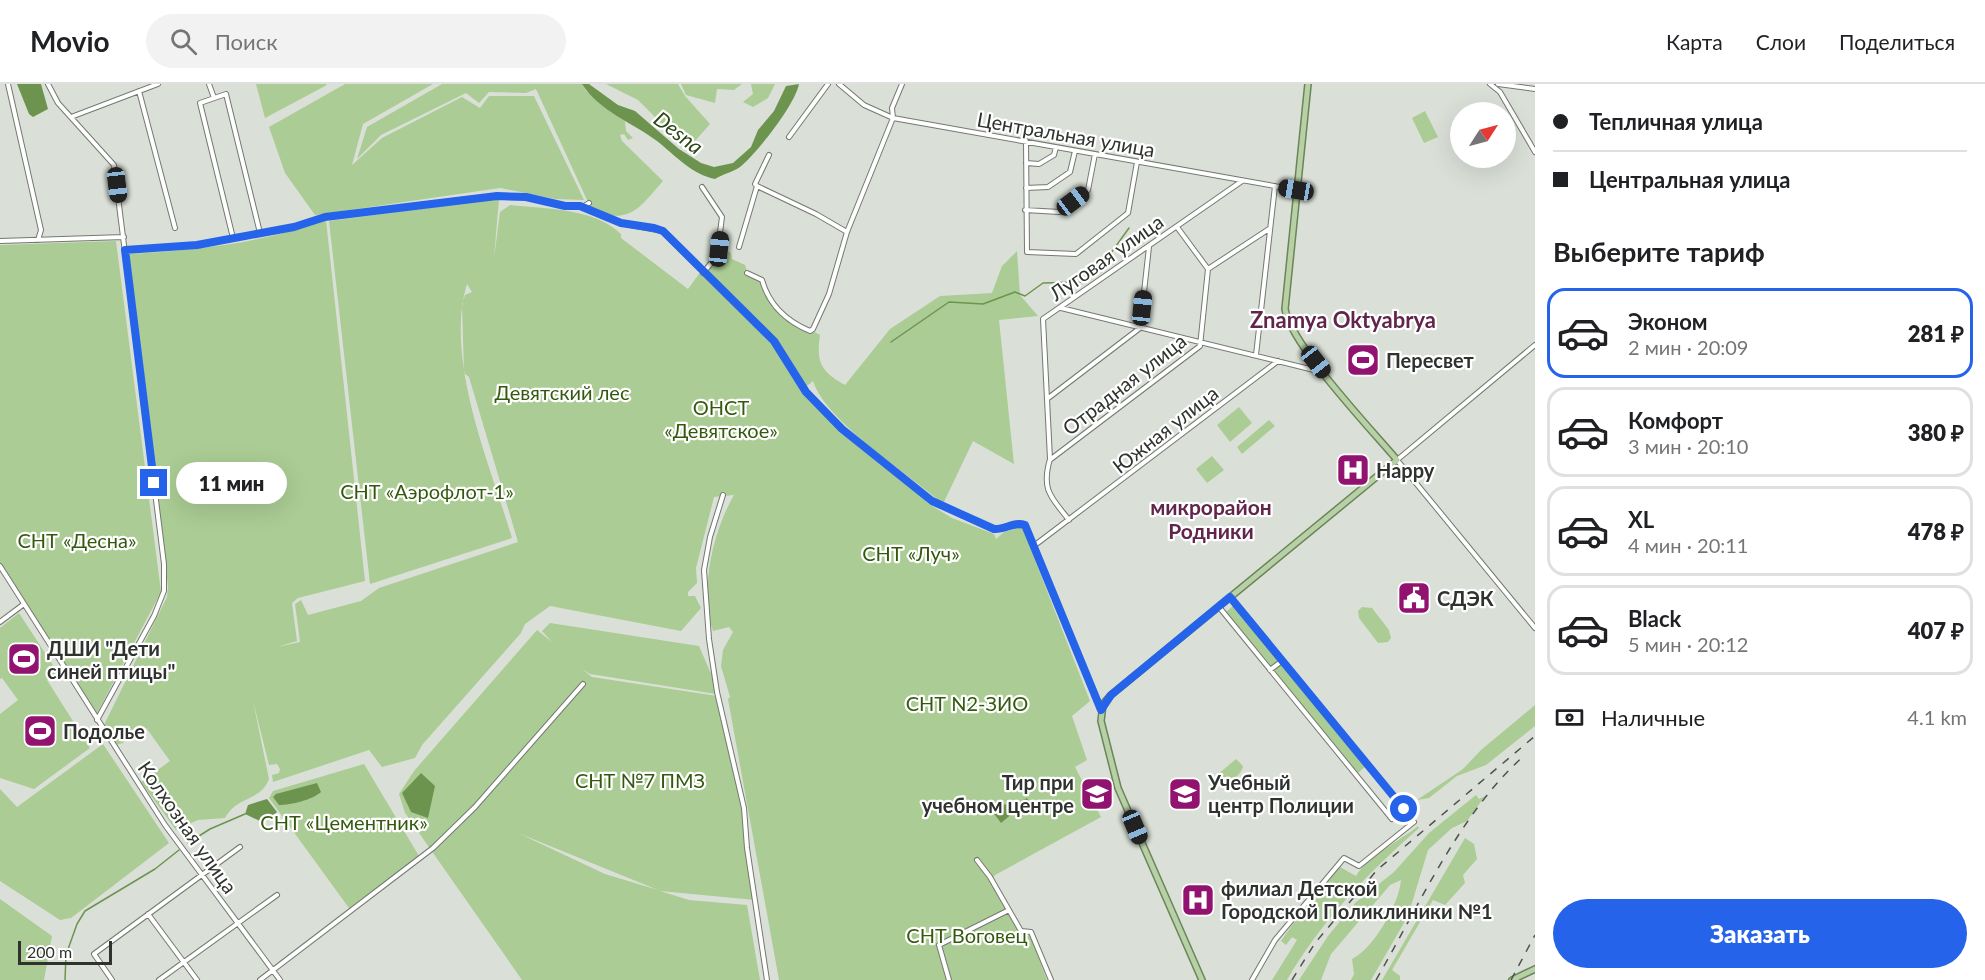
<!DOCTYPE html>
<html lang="ru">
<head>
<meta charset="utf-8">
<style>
	body { margin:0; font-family:Lato,sans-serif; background:#f2f2f2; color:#202124; height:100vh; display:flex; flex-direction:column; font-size:22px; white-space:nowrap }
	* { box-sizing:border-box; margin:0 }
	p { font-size:20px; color:#757577 }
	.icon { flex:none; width:33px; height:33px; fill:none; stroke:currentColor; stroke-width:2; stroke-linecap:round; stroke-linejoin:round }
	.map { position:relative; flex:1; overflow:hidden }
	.sheet { display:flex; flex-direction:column; background:#fff; width:450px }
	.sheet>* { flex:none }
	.top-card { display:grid; align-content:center; height:132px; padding:0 18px; background:#fff }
	.needle { width:39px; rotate:54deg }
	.controls { position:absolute; left:1450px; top:18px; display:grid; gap:12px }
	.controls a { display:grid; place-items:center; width:66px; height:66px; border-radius:50%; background:#fff; box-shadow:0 6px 24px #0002; font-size:30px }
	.scale { position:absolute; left:18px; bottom:15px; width:94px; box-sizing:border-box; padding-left:6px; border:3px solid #2f322e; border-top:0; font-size:16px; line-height:21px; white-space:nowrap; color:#2f322e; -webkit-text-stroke:4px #fff; paint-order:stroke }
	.end { position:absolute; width:27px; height:27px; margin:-14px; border:8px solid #2563eb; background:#fff; box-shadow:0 0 0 3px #fff }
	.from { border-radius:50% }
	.bubble { position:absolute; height:42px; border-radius:21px; background:#fff; box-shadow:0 6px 24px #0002; font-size:20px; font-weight:800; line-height:42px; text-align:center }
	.car { position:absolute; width:18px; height:36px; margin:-18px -9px; border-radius:8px; box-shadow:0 0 4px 2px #0007; background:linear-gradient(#222 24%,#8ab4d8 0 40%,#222 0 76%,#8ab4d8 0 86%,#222 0) }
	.top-card b { display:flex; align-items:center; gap:21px; height:57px; font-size:22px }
	.top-card b+b { border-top:2px solid #e0e0e0 }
	.top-card i { width:15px; height:15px; background:#202124 }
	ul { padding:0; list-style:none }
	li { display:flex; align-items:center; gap:18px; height:90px; margin:0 12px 9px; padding:0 6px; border:3px solid #e0e0e0; border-radius:18px }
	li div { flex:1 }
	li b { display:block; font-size:22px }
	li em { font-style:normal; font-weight:800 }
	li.on { border-color:#2563eb }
	li>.icon { width:54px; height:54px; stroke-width:1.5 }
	h2 { padding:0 18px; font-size:27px; line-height:72px }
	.pay { display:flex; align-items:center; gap:15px; height:66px; padding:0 18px; font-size:22px }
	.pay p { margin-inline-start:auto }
	.primary-button { display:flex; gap:12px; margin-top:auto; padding:12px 18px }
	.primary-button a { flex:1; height:69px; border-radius:36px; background:#2563eb; color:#fff; font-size:24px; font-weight:800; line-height:69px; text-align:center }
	header { display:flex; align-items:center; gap:36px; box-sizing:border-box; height:84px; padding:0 30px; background:#fff; border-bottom:2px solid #e0e0e0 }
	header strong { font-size:28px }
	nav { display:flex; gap:33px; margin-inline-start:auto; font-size:21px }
	.search { width:420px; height:54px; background:#f2f2f2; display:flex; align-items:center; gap:15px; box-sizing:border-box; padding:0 21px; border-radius:33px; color:#757577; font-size:22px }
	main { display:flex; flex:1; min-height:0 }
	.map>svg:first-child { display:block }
	.green { fill:#abcc94; fill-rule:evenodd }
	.water { fill:#6d944f }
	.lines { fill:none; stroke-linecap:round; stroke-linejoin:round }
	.stream { stroke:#6d944f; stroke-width:1.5 }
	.minor-casing { stroke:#747970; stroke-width:6 }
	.major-casing { stroke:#6a8556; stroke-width:8 }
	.minor { stroke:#fff; stroke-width:4 }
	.major { stroke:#b8d0a7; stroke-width:5 }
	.rail { stroke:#4f524d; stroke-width:1.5; stroke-dasharray:8 8; stroke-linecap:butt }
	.route { stroke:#2563eb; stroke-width:8 }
	.labels { text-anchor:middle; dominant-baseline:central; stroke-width:4.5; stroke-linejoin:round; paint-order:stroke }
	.street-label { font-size:20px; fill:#2f322e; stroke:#fff }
	.poi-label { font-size:20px; font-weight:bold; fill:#2f322e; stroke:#fff; text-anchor:start }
	.park-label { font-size:20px; fill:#34590e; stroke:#fff }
	.water-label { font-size:21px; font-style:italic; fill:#2c4614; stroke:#fff }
	.neighbourhood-label { font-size:21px; font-weight:bold; fill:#61254c; stroke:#fff }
	.quarter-label { font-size:22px; font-weight:bold; fill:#61254c; stroke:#fff }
</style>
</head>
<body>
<header>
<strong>Movio</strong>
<div class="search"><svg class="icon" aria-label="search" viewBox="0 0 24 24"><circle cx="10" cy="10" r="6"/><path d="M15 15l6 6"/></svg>Поиск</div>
<nav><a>Карта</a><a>Слои</a><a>Поделиться</a></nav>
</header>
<main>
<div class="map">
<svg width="1535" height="896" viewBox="0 0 1535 896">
	<rect width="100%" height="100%" fill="#dae0d7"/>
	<path class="green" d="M256 0H326L327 1 265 34Z
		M345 0H433L363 40 352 81 382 54 462 13 480 24 489 12H534L584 116 555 115 500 104 315 131 285 89 269 43Z
		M442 0H582L586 7 625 37 626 47 633 54 628 56 624 50 620 51 622 57 663 97C638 125 633 138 593 129L536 5 526 9 489 8 479 19 466 9 381 51 357 75 367 43Z
		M606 0H678L685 12 710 40 695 57 680 58 638 16Z
		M681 0H742L734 6 717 5 715 19 686 11Z
		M751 0H775L768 14 753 23 743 18 753 10Z
		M1425 27 1438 53 1424 59 1412 34Z
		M499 115 494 174 500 128 510 121C545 125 595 124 621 150V154L688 205 718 164 731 169 732 175 745 181 747 187 765 196C771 225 797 238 820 251 816 278 821 288 845 301L890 245 940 212 992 209 1002 182 1017 167 1020 211 1038 232 999 236 1014 380 973 357 943 420C909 390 826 338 813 297L802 306 834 342 911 402 929 420 952 434 994 450 996 455 1004 448 1022 443 1090 617 1072 632 1087 676 1075 683 1101 733 995 791 991 797 1023 852 1030 851 1047 896H779L728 615 730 613 721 582 723 566 733 548 729 543 713 547C699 506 713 447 734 411L714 413 696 484 697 499 688 508V512H695L701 524 681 547 550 522 525 540 521 549 422 661 415 674 382 683 369 666 273 698 272 691 279 689 280 685 277 680 269 681 253 617 269 695C260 718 238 711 225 734L198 736 176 746 141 698 170 677 147 645 140 641 129 648 123 659 116 661 104 641 167 513 168 503 129 170C195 166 264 159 326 136L365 497 298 514 292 519 297 557 277 563 300 558 295 520 301 516 308 531 361 517 379 504 518 458 469 293 464 289 462 220 465 211 472 208 467 200C444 276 490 380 512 454L370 500 329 137Z
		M116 157 161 508 97 629 0 479V161Z
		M1239 323 1252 339 1230 358 1217 341Z
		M1269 336 1275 342 1242 370 1237 363Z
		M1212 372 1224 386 1207 399 1196 385Z
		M1234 521 1279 576 1271 583 1226 528Z
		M1362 523 1372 524 1389 546 1391 554 1388 558 1378 559 1359 534 1358 527Z
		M19 529 60 592 47 596 90 664 34 705 0 694V630L18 616 2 594 0 595V544Z
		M550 539 699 562 712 592 716 610 590 590 581 584 592 593 717 612 741 710 755 816 660 807 689 816 747 821 760 896H522L405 729 399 710 414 687 537 546 552 558 542 547ZM518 749 658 806 605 790Z
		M1282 580 1366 682 1357 690 1274 587Z
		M1535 621V642L1486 681 1457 692 1429 714 1417 716 1463 685 1481 666Z
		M103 660 169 759 71 834 60 836 0 797V705L17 723Z
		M1236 675 1243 682C1242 690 1229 701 1222 701L1216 695 1217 691Z
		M364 680 419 772 349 824 269 714 273 707Z
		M1476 711 1479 715 1485 712 1467 737 1452 744 1428 766 1408 832 1371 896H1351L1354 890 1352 875C1374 864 1399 820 1401 796L1390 801 1331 870 1321 896H1299L1328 852 1355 819 1394 788 1429 749Z
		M1418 742 1419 744C1368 789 1321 837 1287 896H1272L1297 856 1292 853 1286 861 1281 857 1312 813 1340 783 1356 792C1368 771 1399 758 1418 742Z
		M1465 754 1474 760 1477 775 1463 791 1465 799 1445 821 1433 816 1392 886 1400 892V896H1382Z
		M0 815 52 852 44 896H0Z"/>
	<path class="water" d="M17 0H41L48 25 33 33 29 30Z
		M582 0H589L618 21 635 27 679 65 701 79 714 83 733 79 751 63 758 46 774 27 786 2 799 0C795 21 757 69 740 83 733 88 723 90 715 95 691 90 676 72 657 57 633 39 599 27 582 0Z
		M421 689 435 702 428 734 411 728 402 709Z
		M317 699 321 708C312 716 291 721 279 721L273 713 276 710Z
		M1027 714 1030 720 1019 724 1001 739 992 727 996 721 1015 720Z
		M267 715 277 728 275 730 260 737 245 730 248 721Z"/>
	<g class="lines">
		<path class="stream" d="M891 258 949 218 983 220 1015 208 1025 212 1043 199 1082 198 1108 173 1129 144
			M188 759 210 745 245 730
			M65 896 66 871 77 840 85 827 155 785 179 766"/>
		<defs>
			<path id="minor" d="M8 0 41 146 38 156
				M48 0 58 19 114 81 164 480V507L154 532 97 636
				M209 0 214 14
				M839 0 864 21 893 34 1297 106
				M1490 0 1500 8 1535 68
				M1498 0 1535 5
				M139 7 175 144
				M71 33 158 0
				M789 53 828 0
				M1026 57 1027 168 1076 170 1128 129 1137 78
				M1026 79 1039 80 1054 71 1056 63
				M757 102 755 100 769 71
				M702 103 722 133 717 172 703 189
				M1026 104 1048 103 1070 88 1075 67
				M580 122 620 139 662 147 774 257 806 307 842 345 932 417 994 445C1005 446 1014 437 1025 441L1101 626
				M1025 126 1059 128 1088 106 1095 70
				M233 154 200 19 226 10 260 149
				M0 157 124 153
				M739 163 757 102 816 130 847 148 893 34 892 24 902 0
				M125 166 197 161 294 143 325 133 497 112 526 113 565 122H584L589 119
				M1208 185 1269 145
				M747 189 762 196C769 221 786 237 810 247L813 245 829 210 847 148
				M1061 224 1322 288
				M1535 261 1397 376 1535 544
				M1256 271 1275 102
				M1047 315 1140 244 1149 163
				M1051 375 1200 262 1208 185 1177 143
				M723 411 710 453 704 486 709 555 717 608 744 724 747 764 767 896
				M1069 436C1051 413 1041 406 1050 375L1043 235 1242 97
				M1035 461 1278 277
				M0 482 165 741 280 896
				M1219 523 1392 735 1404 725 1230 513
				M0 538 24 520
				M1270 586 1282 577
				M977 776 990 793 1021 847 1031 848 1051 896
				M148 830 197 896
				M112 896 94 870 240 763
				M159 896 277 811
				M260 896 433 764 475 723 583 600
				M949 896 939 861 1009 826
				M1252 896 1275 856 1344 774 1359 782 1414 738 1404 725"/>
			<path id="major" d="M1202 896 1118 704 1101 637 1103 620 1111 611 1397 376C1370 344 1291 261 1285 225L1308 0
				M1512 896 1535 885"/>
		</defs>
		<use href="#minor" class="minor-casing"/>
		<use href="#major" class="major-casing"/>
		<use href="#minor" class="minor"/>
		<use href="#major" class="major"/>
		<path class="rail" d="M1292 896 1315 859 1377 786 1535 652
			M1376 896C1419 822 1460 728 1525 671
			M1511 896 1535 851"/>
	</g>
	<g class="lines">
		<path class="route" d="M154 399 125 166 197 161 294 143 325 133 497 112 526 113 565 122H580L621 139 654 144 663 147 774 257 806 308 842 345 932 417 994 445C1005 446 1014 437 1025 441L1101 626 1111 611 1230 513 1404 725"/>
	</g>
	<defs>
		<symbol id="stadium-square" viewBox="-11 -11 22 22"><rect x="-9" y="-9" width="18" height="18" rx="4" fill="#92136f" stroke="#fff"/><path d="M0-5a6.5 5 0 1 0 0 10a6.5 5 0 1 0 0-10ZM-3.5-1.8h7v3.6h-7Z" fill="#fff"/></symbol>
		<symbol id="hospital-square" viewBox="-11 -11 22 22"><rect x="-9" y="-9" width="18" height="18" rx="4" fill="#92136f" stroke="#fff"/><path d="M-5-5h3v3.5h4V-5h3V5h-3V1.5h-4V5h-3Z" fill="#fff"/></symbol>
		<symbol id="civic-square" viewBox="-11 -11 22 22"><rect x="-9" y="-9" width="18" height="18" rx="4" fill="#92136f" stroke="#fff"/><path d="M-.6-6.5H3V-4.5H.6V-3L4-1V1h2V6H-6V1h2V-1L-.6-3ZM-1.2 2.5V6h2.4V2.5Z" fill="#fff"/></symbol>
		<symbol id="university-square" viewBox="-11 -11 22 22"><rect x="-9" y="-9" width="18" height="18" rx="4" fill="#92136f" stroke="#fff"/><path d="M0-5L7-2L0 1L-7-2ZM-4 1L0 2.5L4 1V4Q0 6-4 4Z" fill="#fff"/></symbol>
	</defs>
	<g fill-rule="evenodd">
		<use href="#stadium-square" x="1344" y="257" width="38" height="38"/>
		<use href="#hospital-square" x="1334" y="367" width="38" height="38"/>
		<use href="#civic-square" x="1395" y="495" width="38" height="38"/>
		<use href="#stadium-square" x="5" y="556" width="38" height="38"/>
		<use href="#stadium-square" x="21" y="628" width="38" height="38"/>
		<use href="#university-square" x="1078" y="691" width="38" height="38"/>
		<use href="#university-square" x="1166" y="691" width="38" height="38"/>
		<use href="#hospital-square" x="1179" y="797" width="38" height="38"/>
	</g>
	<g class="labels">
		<g class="street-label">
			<text transform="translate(1066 50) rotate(10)">Центральная улица</text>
			<text transform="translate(1106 173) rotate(-35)">Луговая улица</text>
			<text transform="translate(1124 300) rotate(-38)">Отрадная улица</text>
			<text transform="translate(1165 345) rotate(-38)">Южная улица</text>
			<text transform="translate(188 743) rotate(55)">Колхозная улица</text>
		</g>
		<g class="poi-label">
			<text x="1386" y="276">Пересвет</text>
			<text x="1376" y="386">Happy</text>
			<text x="1437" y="514">СДЭК</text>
			<text x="47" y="564">ДШИ "Дети<tspan x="47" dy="23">синей птицы"</tspan></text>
			<text x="63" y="647">Подолье</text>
			<text x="1074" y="698" text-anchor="end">Тир при<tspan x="1074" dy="23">учебном центре</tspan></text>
			<text x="1208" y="698">Учебный<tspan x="1208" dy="23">центр Полиции</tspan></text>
			<text x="1221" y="804">филиал Детской<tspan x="1221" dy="23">Городской Поликлиники №1</tspan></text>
		</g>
		<g class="park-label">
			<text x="562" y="308">Девятский лес</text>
			<text x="721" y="323">ОНСТ<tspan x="721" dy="23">«Девятское»</tspan></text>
			<text x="427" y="407">СНТ «Аэрофлот-1»</text>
			<text x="77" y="456">СНТ «Десна»</text>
			<text x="911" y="469">СНТ «Луч»</text>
			<text x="967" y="619">СНТ N2-ЗИО</text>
			<text x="640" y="696">СНТ №7 ПМЗ</text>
			<text x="344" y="738">СНТ «Цементник»</text>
			<text x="967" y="851">СНТ Воговец</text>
		</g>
		<g class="water-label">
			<text transform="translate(679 48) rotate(37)">Desna</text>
		</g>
		<g class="neighbourhood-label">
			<text x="1211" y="422">микрорайон<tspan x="1211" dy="24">Родники</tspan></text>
		</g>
		<g class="quarter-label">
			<text x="1343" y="235">Znamya Oktyabrya</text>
		</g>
	</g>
</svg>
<div class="controls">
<a><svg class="needle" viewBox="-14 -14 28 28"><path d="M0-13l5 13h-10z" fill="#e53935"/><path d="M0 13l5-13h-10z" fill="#757577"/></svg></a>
</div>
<div class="scale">200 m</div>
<i class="end from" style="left:1404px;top:725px"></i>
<i class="end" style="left:154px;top:399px"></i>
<div class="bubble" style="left:176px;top:378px;width:111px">11 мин</div>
<i class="car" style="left:117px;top:101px;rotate:173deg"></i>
<i class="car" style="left:1296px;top:106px;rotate:280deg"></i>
<i class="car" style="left:1073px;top:117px;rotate:53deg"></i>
<i class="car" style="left:719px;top:165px;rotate:6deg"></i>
<i class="car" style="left:1142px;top:224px;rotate:6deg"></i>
<i class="car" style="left:1316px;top:278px;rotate:142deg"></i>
<i class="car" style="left:1135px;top:743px;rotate:157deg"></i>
</div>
<section class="sheet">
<div class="top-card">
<b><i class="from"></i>Тепличная улица</b>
<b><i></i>Центральная улица</b>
</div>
<h2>Выберите тариф</h2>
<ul>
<li class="on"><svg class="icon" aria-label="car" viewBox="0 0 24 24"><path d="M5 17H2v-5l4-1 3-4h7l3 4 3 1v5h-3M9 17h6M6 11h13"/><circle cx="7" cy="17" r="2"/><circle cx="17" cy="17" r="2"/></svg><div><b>Эконом</b><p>2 мин · 20:09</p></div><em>281 ₽</em></li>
<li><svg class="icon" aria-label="car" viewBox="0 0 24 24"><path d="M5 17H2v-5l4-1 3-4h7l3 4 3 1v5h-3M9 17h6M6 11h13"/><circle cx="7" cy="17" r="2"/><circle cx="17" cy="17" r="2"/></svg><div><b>Комфорт</b><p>3 мин · 20:10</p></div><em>380 ₽</em></li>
<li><svg class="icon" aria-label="car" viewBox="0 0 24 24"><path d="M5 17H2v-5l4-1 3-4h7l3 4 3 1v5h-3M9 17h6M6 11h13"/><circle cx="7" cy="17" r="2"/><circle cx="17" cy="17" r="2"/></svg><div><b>XL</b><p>4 мин · 20:11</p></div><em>478 ₽</em></li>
<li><svg class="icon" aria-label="car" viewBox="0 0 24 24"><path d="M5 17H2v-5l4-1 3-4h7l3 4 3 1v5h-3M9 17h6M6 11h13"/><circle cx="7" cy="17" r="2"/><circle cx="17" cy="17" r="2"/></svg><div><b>Black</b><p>5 мин · 20:12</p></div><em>407 ₽</em></li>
</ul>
<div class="pay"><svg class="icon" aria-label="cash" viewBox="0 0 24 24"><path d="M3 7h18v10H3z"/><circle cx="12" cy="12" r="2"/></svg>Наличные<p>4.1 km</p></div>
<div class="primary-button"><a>Заказать</a></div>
</section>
</main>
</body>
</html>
